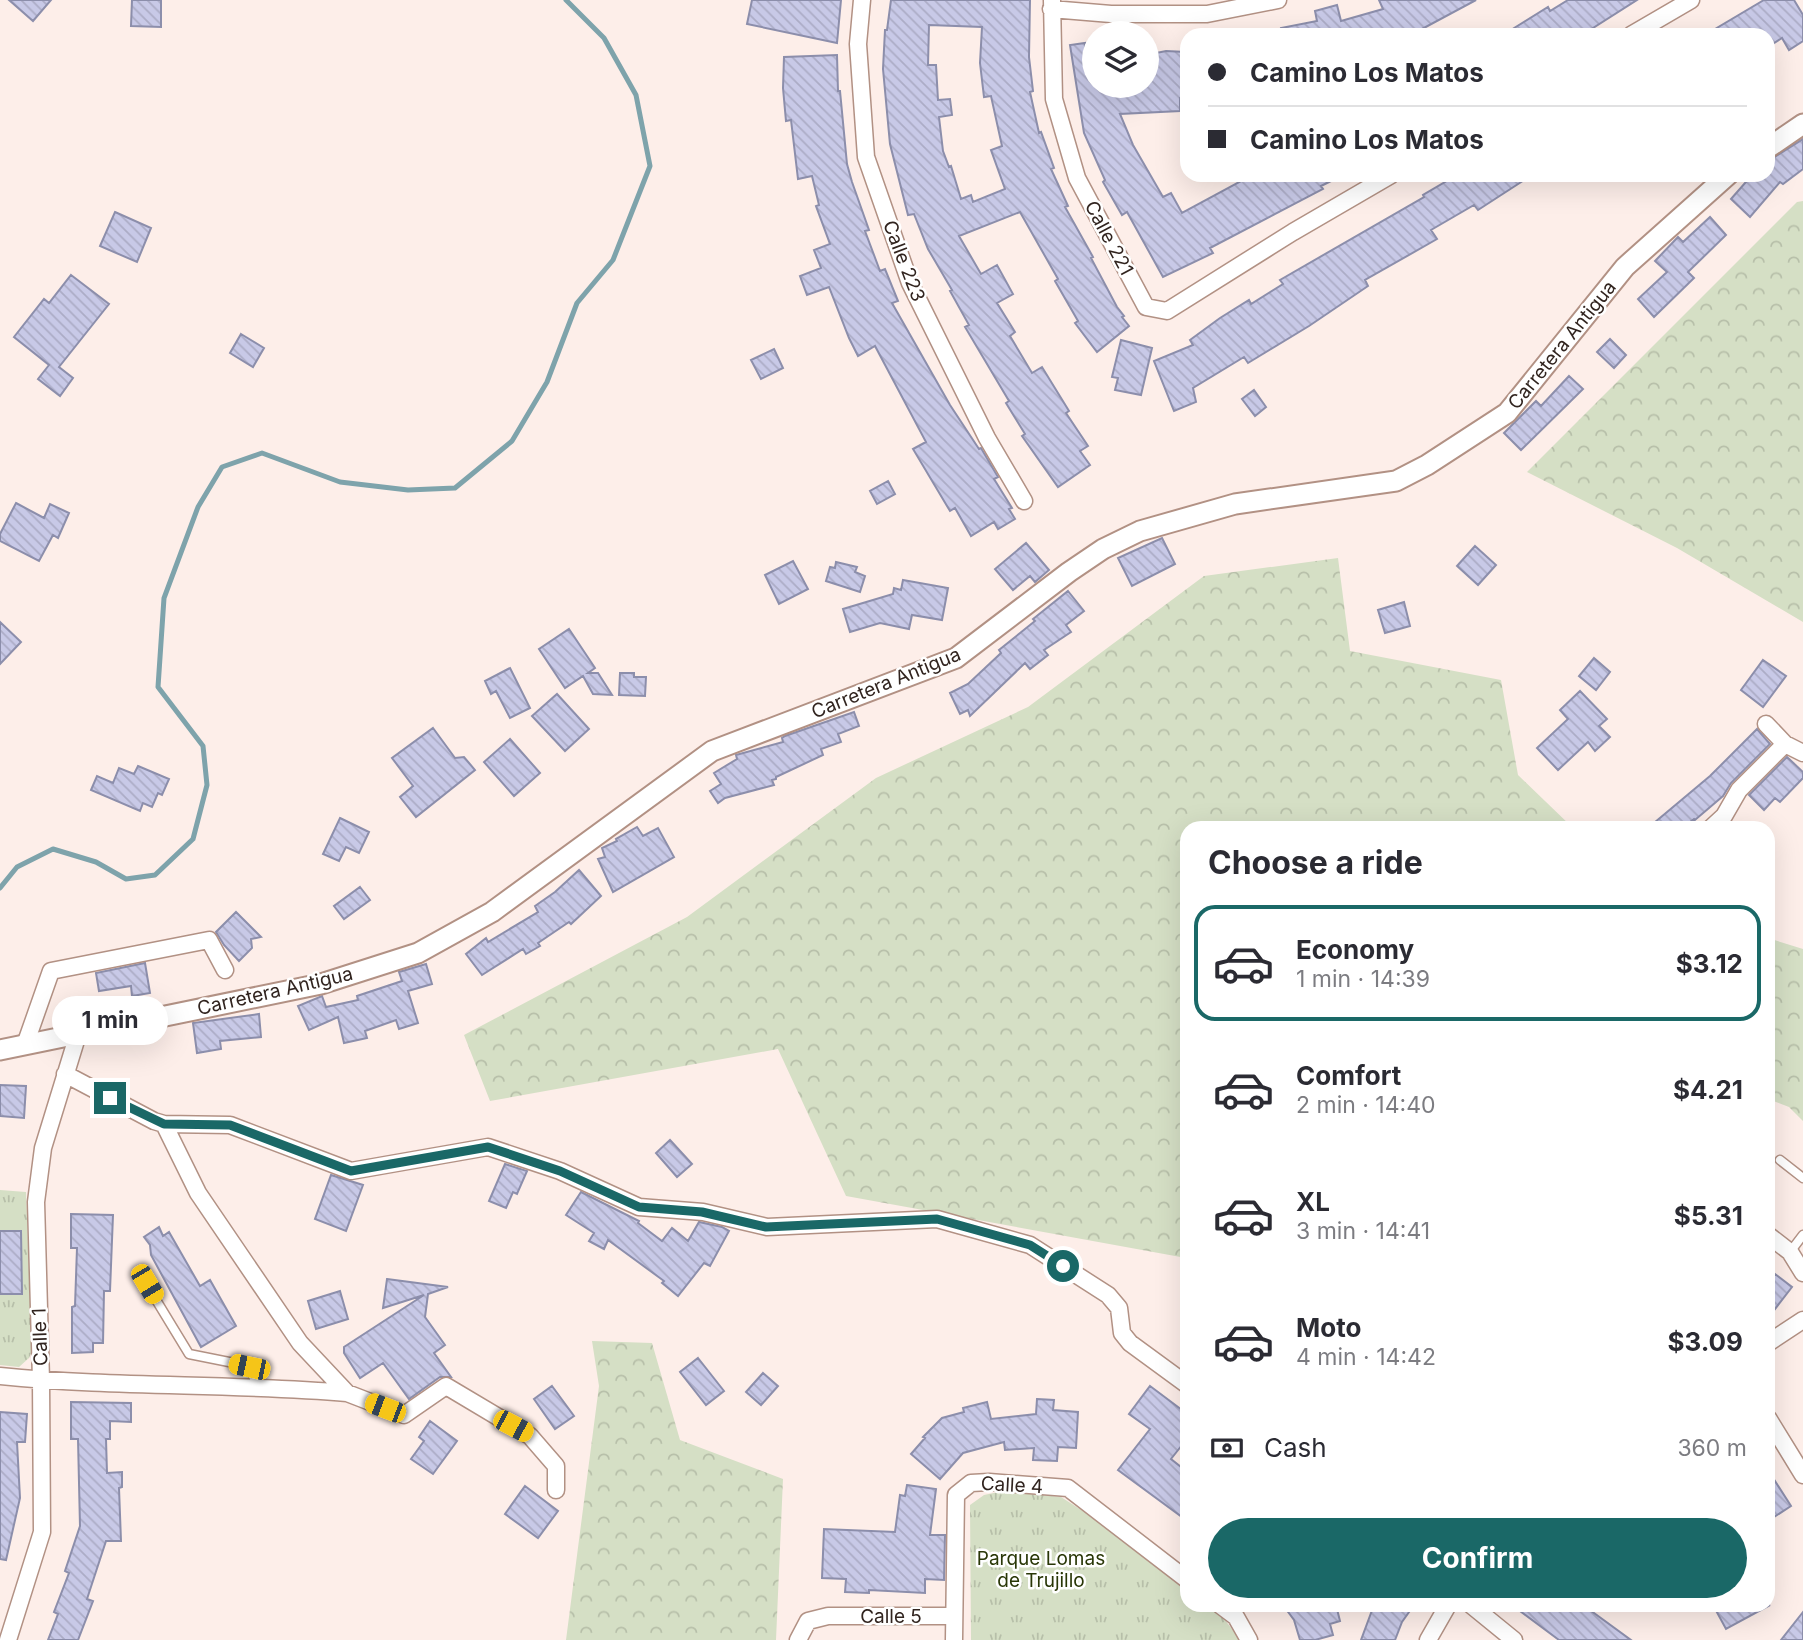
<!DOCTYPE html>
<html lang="en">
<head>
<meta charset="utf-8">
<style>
	body { margin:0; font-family:Inter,sans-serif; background:#f7f7f7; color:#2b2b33; height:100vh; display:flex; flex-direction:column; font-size:26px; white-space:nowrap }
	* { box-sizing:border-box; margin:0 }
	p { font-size:23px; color:#7c7c81 }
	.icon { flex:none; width:38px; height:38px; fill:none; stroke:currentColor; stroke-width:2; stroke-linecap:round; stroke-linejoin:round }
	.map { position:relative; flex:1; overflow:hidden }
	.drawer { position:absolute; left:1180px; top:821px; width:595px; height:791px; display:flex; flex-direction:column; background:#fff; border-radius:21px; box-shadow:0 7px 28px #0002 }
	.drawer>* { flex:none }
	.top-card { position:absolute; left:1180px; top:28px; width:595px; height:154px; border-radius:21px; box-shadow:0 7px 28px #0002; display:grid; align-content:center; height:154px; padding:0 28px; background:#fff }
	.controls { position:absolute; left:1082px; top:21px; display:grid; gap:14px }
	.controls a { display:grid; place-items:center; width:77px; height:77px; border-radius:50%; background:#fff; box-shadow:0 7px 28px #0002; font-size:35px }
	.end { position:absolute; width:32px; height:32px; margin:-16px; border:9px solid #1a6867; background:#fff; box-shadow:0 0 0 4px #fff }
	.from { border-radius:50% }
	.bubble { position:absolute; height:49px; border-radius:24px; background:#fff; box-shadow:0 7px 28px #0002; font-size:23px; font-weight:700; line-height:49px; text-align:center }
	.car { position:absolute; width:21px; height:42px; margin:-21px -10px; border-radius:9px; box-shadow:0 0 5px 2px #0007; background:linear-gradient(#f5c518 24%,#345 0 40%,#f5c518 0 76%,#345 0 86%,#f5c518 0) }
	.top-card b { display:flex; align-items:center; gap:24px; height:66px; font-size:26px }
	.top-card b+b { border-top:2px solid #e1e1e2 }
	.top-card i { width:18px; height:18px; background:#2b2b33 }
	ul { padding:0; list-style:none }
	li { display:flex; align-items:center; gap:21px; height:116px; margin:0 14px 10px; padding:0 14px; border:4px solid transparent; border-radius:21px }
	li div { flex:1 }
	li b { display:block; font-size:26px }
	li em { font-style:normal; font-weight:700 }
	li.active { border-color:#1a6867 }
	li>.icon { width:63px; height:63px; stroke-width:1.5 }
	h2 { padding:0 28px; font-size:32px; line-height:84px }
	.pay { display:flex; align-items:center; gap:18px; height:77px; padding:0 28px; font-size:26px }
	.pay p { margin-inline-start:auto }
	.primary-button { display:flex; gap:14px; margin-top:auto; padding:14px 28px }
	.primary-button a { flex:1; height:80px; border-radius:42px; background:#1a6867; color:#fff; font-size:28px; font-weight:700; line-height:80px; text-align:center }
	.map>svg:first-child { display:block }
	.forest { fill:url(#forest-crowns) }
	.park { fill:url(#park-tufts) }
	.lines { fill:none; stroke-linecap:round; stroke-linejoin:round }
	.stream { stroke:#7ea3ab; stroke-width:5 }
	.building { fill:url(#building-back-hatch); stroke:#8c8eab; stroke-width:2; fill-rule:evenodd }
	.service-casing { stroke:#b29184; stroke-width:11 }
	.minor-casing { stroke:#b29184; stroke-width:19 }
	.tertiary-casing { stroke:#b29184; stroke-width:23 }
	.service { stroke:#fff; stroke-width:8 }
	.minor { stroke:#fff; stroke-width:16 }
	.tertiary { stroke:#fff; stroke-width:19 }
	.route { stroke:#1a6867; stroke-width:9 }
	.labels { text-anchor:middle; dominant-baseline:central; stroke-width:5; stroke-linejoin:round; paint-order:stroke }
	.street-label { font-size:19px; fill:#31241f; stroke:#fff }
	.park-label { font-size:19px; fill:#293707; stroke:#fff }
</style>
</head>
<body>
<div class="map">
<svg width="1803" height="1640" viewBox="0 0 1803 1640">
	<defs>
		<pattern id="forest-crowns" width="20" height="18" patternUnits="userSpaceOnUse" patternTransform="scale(1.75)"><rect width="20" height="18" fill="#d5dfc5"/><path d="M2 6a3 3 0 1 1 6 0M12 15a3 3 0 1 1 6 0" fill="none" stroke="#b7bfa9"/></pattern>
		<pattern id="park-tufts" width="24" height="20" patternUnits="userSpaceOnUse" patternTransform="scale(1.75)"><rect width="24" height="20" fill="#d5dfc5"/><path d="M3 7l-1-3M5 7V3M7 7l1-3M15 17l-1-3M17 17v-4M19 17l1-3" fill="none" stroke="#b7bfa9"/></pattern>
		<pattern id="building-back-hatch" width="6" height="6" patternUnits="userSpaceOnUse" patternTransform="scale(1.75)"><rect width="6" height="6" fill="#c8c9e7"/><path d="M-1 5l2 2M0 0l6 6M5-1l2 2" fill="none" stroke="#acacc6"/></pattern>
	</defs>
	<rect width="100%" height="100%" fill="#fdeee9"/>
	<path class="forest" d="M1803 201V622L1677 548 1527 472 1797 202Z
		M1338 558 1350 651 1501 680 1518 775 1573 828H1186V1258L846 1196 778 1049 490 1101 464 1035 687 917 876 778 1028 707 1204 576Z
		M1768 938 1803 949V1121L1789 1107 1768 1099Z
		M592 1341 652 1343 680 1440 783 1479 776 1640H566L599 1386Z"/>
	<path class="park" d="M0 1190 26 1192 32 1351 29 1358 19 1367 0 1365Z
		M1003 1491 1061 1497 1086 1513 1186 1590V1605C1218 1605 1222 1616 1240 1640H971L970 1505 984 1495Z"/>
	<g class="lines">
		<path class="stream" d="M0 888 17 867 53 849 96 862 126 879 155 875 193 839 207 785 203 746 158 687 164 598 198 507 222 467 262 453 340 482 408 490 455 488 512 441 547 382 577 303 613 260 650 166 636 95 604 38 566 0"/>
	</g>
	<path class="building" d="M9 0H51L33 21Z
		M132 0H161V27L131 26Z
		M752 0H841L837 43 747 24Z
		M891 0H1030L1029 57 1033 91 1030 92 1039 133 1041 132 1054 168 1051 169 1068 206 1065 207 1093 257 1091 258 1117 307 1124 316 1122 317 1129 326 1097 352 1075 323 1078 321 1055 281 1058 279 1020 212 959 236 981 274 997 265 1013 294 997 303 1015 332 1010 336 1032 373 1042 367 1069 411 1066 413 1088 446 1080 451 1090 465 1058 487 1022 436 1025 434 1006 403 1009 401 965 327 969 325 950 291 952 290 928 249 914 214 908 215 890 144 883 69 885 30H887ZM929 25 982 27 980 63 984 97 991 96 1002 146 991 150 1005 189 973 202 971 195 961 199 951 166 949 167 943 151 939 117 952 115 950 99 938 100 936 65H928Z
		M1379 0H1476L1422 29 1406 35H1282L1281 28 1317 21 1315 11 1337 5 1341 21 1383 9Z
		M1568 0H1637L1582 35H1503L1548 7 1550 11Z
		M1764 0H1794L1803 15V41L1789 50 1782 38 1768 47V35H1705Z
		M1085 43V49L1094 48V86H1146V55L1166 51 1186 52V97L1180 98V111L1120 114 1133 145 1163 197 1171 193 1182 213 1245 179 1242 175H1343L1321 186 1323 189 1210 248 1213 253 1163 277 1127 212 1122 215 1103 182 1105 180 1084 133 1070 45Z
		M837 55 838 91H840L847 164 852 182 869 230 865 231 880 271 885 269 898 301 892 303 950 405 979 449 981 448 998 477 994 479 1012 508 1009 509 1015 519 998 529 994 522 971 536 955 508 950 511 913 449 926 442 875 346 858 356 849 338 829 287 807 295 800 276 821 268 814 250 830 244 816 206 819 205 812 176 798 179 791 120 786 121 783 88 784 57Z
		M1803 139V169L1783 184 1780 182 1750 217 1731 199 1752 175H1768V161Z
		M1457 175H1532L1478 210 1474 205 1431 230 1437 239 1365 280 1368 286 1309 326 1248 363 1244 357 1193 388 1196 402 1174 411 1154 361 1193 345 1190 340 1220 318 1249 300 1251 304 1283 284 1280 280 1424 197 1423 195Z
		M115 212 151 228 137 262 100 246Z
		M1710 217 1726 235 1688 272 1694 278 1654 317 1638 299 1667 272 1655 261 1678 237 1683 242Z
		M71 275 109 304 59 367 73 378 60 396 38 379 49 365 14 337 44 299 49 303Z
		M241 334 264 348 253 367 230 353Z
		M1610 339 1626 355 1614 368 1597 352Z
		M1121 340 1152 348 1141 395 1115 390 1118 378 1112 377Z
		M774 349 783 368 761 379 751 360Z
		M1569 376 1583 389 1521 450 1504 433 1536 401 1541 406Z
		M1254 390 1266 407 1255 416 1242 399Z
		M888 481 895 494 877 504 870 491Z
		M16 503 44 518 50 504 69 513 58 538 53 535 39 561 0 541V534Z
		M1162 538 1175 564 1132 586 1118 558Z
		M1026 543 1049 570 1035 582 1030 576 1013 590 995 569Z
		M1475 546 1496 565 1478 585 1457 566Z
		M793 561 808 589 779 604 765 575Z
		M836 562 857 567 855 572 865 576 860 592 826 581 830 567 835 568Z
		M903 580 948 588 942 620 912 615 909 629 880 623 850 632 843 609 893 594 894 588 901 590Z
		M1068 591 1084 611 1066 625 1071 632 1044 650 1048 655 1030 669 1025 663 970 716 968 710 960 714 950 693 968 684 1001 653 999 650 1035 621 1033 619Z
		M1404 602 1410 626 1385 633 1378 610Z
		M0 622 21 642 0 664Z
		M569 629 595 668 588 673H598L612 695 593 694 583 676 565 688 539 649Z
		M1594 658 1610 672 1596 690 1579 676Z
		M1763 660 1786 676 1763 707 1741 690Z
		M510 668 530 708 510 718 496 691 491 694 485 681Z
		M620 673H634V677H646L645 696 619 695Z
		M1580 691 1607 719 1599 726 1610 737 1595 751 1588 742 1558 770 1537 748 1568 719 1560 710Z
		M557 694 589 729 565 751 532 716Z
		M854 712 859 726 838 734 841 742 821 749 823 755 776 777V779L772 780 774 785 725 798 718 803 710 791 721 784 714 773 737 759 736 755 783 742 782 738 785 736Z
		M433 728 455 758 464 757 475 770 416 817 400 797 413 786 392 758Z
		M1757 729 1770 744 1731 783 1723 796 1695 820 1694 819 1682 828H1648L1710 776Z
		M510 739 540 773 514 796 484 762Z
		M1787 757 1803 772V778L1780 802 1775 798 1764 810 1749 795Z
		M138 766 169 779 162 795 158 793 152 807 143 803 140 811 91 790 97 776 113 783 119 768 134 774Z
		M340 818 369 832 359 853 346 847 339 861 323 854Z
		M637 827 643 836 658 828 674 857 613 892 598 859 605 857 602 848 617 841 616 839Z
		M579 870 601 896 571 924 569 922 538 943 540 946 526 954 523 949 482 975 466 954 486 938 488 942 538 912 535 906 555 892Z
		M360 887 370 900 344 919 334 906Z
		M236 912 261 937 251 939 252 948 239 961 224 945 216 932Z
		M145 963 150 993 132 996 131 986 99 991 96 973Z
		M426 964 432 984 408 991 418 1023 399 1029 396 1020 365 1031 367 1038 344 1043 338 1017 309 1030 298 1006 322 996 326 1007 358 1000 357 996 402 981 399 972Z
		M259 1014 261 1037 220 1041 221 1049 197 1053 193 1023Z
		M0 1085 26 1086 24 1118 0 1116Z
		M670 1140 692 1164 677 1177 656 1153Z
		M505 1164 527 1171 517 1194 513 1192 506 1208 489 1201Z
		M331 1175 363 1185 346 1231 315 1219Z
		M581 1192 639 1221 638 1223 662 1241 672 1228 688 1241 699 1222 722 1227 729 1231 710 1266 704 1263 678 1296 662 1283 664 1281 608 1240 604 1249 589 1241 594 1233 566 1215Z
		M71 1214 113 1215 110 1291H104L103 1343H93V1352L72 1353V1307L75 1306 77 1248H71Z
		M159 1227 163 1236 169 1232 200 1286 210 1280 236 1326 201 1347 151 1255 150 1245 144 1237Z
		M0 1231H21L22 1294H0Z
		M1775 1274 1792 1287 1768 1318V1284Z
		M387 1279 448 1287 428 1294 425 1317 445 1345 434 1353 451 1377H440L409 1399 383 1363 360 1378 344 1353V1347L424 1295 383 1308Z
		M340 1291 348 1319 316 1329 308 1301Z
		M698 1358 724 1391 706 1405 680 1372Z
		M763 1373 778 1386 761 1405 746 1392Z
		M552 1386 574 1416 555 1429 534 1399Z
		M1150 1386 1186 1413V1440L1171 1459 1186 1471V1520L1118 1470 1150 1429 1129 1414Z
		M1037 1399 1054 1400 1053 1410 1078 1412 1076 1448 1058 1447 1057 1461 1033 1460 1034 1448 1005 1450 1004 1442 963 1453 940 1479 911 1454 925 1438 923 1437 942 1418 964 1412 963 1408 987 1402 991 1419 1036 1414Z
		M71 1402 131 1403V1422L110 1421V1439H106L107 1473 122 1472V1487L119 1488 121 1541H106L87 1599 93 1601 78 1640H48L58 1614 54 1612 69 1573 65 1571 80 1526 78 1439H71Z
		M0 1412 27 1414 25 1442H17L20 1498 6 1560 0 1559Z
		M430 1421 457 1441 433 1474 411 1459 424 1441 419 1437Z
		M1768 1470 1791 1506 1768 1521Z
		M907 1485 936 1489 930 1535H945L944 1580 925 1579V1593L869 1590V1593L845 1592 846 1579 822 1578 824 1529 895 1532 900 1495 905 1496Z
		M525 1486 558 1511 538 1538 505 1514Z
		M1283 1605H1336L1340 1621 1330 1624 1333 1635 1315 1640H1300L1294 1620Z
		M1374 1605H1414L1402 1622 1395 1640H1361Z
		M1512 1605H1583L1631 1640H1559Z
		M1713 1605H1770L1726 1629Z
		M1803 1612V1640H1781Z"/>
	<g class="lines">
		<defs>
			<path id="service" d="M1780 1160 1803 1178
				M1790 1252 1803 1235
				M147 1285 189 1354 249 1366 257 1386"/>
			<path id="minor" d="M862 0 858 44 866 157 910 283 987 438 1024 501
				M1052 0 1054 99 1077 178 1146 307 1167 311 1293 232 1391 175
				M1051 9 1111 14H1207L1278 0
				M1631 35 1691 0
				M1766 724 1785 744 1803 753
				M1711 828 1724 816 1739 790 1785 744
				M25 1045 51 971 209 940 225 970
				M65 1074 154 1121 164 1124 230 1125 351 1171 488 1147 560 1171 639 1207 703 1212 767 1227 937 1219 1030 1245 1108 1295 1119 1308 1122 1333 1130 1343 1186 1384
				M164 1124 198 1193 300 1343 347 1393 404 1415 446 1386 530 1436 556 1466V1490
				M1768 1235 1790 1252 1803 1273
				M1768 1343 1803 1320
				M0 1376C115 1388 232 1383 347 1393
				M1768 1418 1803 1475
				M1220 1605 1236 1617 1249 1640
				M1471 1605 1514 1640
				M8 1640 42 1532 41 1380 36 1202 43 1148 78 1034
				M798 1640 808 1621 828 1616H953
				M954 1640 956 1495 971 1483 989 1482 1068 1488 1186 1579
				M1428 1640 1448 1605"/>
			<path id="tertiary" d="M1768 148 1803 124
				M0 1050 321 984 418 953 492 912 712 751 956 658 1069 572 1103 549 1140 531 1235 504 1396 481 1427 465 1507 413 1625 267 1728 175"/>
		</defs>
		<use href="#service" class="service-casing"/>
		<use href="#minor" class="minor-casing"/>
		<use href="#tertiary" class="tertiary-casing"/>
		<use href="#service" class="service"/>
		<use href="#minor" class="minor"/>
		<use href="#tertiary" class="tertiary"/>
	</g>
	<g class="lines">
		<path class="route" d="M110 1098 164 1124 230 1125 351 1171 488 1147 560 1171 639 1207 702 1212 766 1227 937 1219 1030 1245 1063 1266"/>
	</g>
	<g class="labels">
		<g class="street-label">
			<text transform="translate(1109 238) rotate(62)">Calle 221</text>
			<text transform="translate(904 261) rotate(69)">Calle 223</text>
			<text transform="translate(1562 345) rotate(-51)">Carretera Antigua</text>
			<text transform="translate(886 683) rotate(-22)">Carretera Antigua</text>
			<text transform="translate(275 991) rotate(-13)">Carretera Antigua</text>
			<text transform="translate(40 1337) rotate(-92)">Calle 1</text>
			<text transform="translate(1012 1485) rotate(3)">Calle 4</text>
			<text x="891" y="1616">Calle 5</text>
		</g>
		<g class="park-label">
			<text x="1041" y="1558">Parque Lomas<tspan x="1041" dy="22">de Trujillo</tspan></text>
		</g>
	</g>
</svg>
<div class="controls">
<a><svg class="icon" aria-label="layers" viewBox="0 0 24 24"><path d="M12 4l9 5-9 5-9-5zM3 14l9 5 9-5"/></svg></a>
</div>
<i class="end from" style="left:1063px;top:1266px"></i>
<i class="end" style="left:110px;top:1098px"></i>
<div class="bubble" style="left:52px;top:996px;width:116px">1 min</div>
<i class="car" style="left:147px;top:1284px;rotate:149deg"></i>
<i class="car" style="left:249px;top:1367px;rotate:282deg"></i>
<i class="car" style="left:385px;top:1408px;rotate:291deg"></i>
<i class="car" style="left:513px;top:1426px;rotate:118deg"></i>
<div class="top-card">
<b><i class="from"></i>Camino Los Matos</b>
<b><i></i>Camino Los Matos</b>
</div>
<section class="drawer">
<h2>Choose a ride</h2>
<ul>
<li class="active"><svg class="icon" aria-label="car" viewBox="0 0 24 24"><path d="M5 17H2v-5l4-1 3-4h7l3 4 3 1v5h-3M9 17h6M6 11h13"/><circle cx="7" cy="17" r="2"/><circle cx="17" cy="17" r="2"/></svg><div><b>Economy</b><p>1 min · 14:39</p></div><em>$3.12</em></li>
<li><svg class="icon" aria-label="car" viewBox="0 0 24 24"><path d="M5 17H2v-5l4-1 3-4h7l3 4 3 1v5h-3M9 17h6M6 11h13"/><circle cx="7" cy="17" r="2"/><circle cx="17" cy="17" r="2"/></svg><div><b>Comfort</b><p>2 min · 14:40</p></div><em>$4.21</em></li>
<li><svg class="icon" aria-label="car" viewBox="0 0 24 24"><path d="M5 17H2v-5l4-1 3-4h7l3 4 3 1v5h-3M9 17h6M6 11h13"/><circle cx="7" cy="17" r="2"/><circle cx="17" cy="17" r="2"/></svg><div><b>XL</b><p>3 min · 14:41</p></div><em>$5.31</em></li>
<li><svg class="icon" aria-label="car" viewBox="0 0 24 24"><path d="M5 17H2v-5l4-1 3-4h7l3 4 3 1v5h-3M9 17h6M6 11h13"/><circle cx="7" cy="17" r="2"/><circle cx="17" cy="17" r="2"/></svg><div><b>Moto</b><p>4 min · 14:42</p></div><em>$3.09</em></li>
</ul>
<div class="pay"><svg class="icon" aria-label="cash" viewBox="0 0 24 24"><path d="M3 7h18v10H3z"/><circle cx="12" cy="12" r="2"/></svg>Cash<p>360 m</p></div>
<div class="primary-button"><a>Confirm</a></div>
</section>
</div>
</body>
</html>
